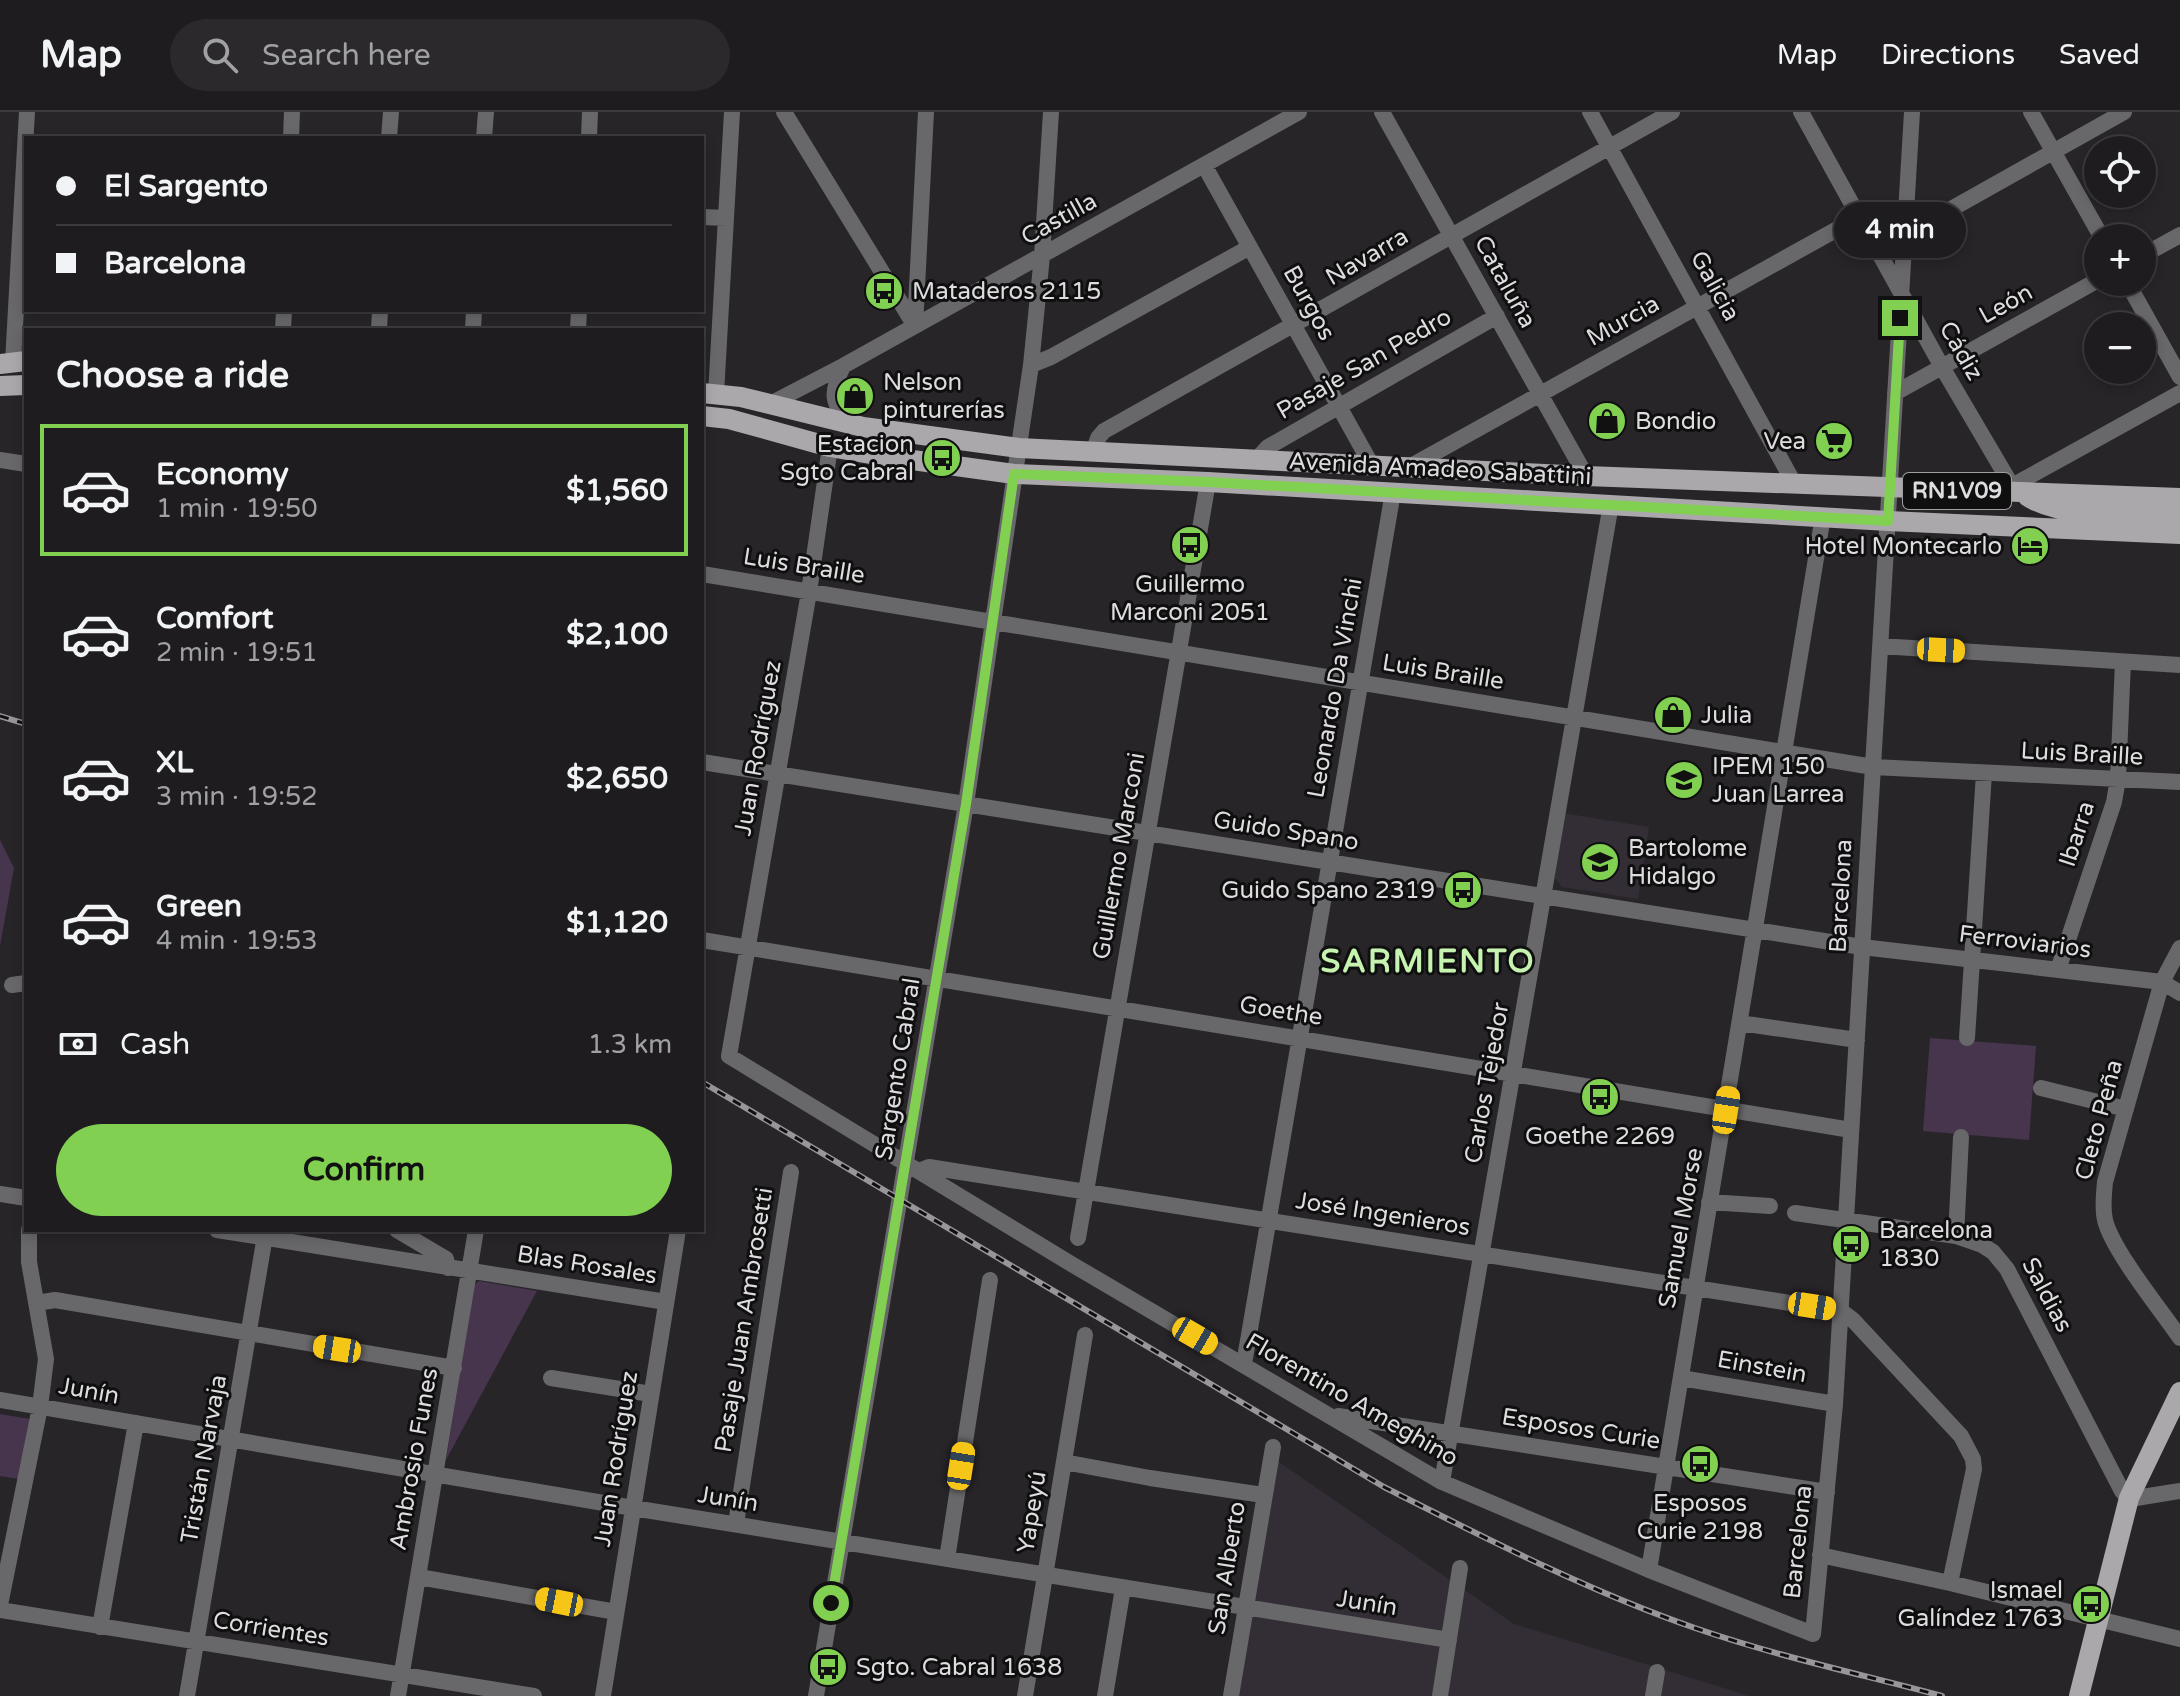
<!DOCTYPE html>
<html lang="en">
<head>
<meta charset="utf-8">
<style>
	body { margin:0; font-family:"Varela Round",sans-serif; background:#2b292c; color:#f1f3f6; height:100vh; display:flex; flex-direction:column; font-size:30px; white-space:nowrap }
	* { box-sizing:border-box; margin:0 }
	p { font-size:26px; color:#a1a1a4 }
	.icon { flex:none; width:44px; height:44px; fill:none; stroke:currentColor; stroke-width:2; stroke-linecap:round; stroke-linejoin:round }
	.map { position:relative; flex:1; overflow:hidden }
	.side { position:absolute; left:24px; top:216px; width:680px; height:904px; display:flex; flex-direction:column; background:#1e1c1f; border-radius:0px; box-shadow:0 4px 12px #0003,0 0 0 2px #3c3a3d }
	.side>* { flex:none }
	.guide { position:absolute; left:24px; top:24px; width:680px; height:176px; border-radius:0px; box-shadow:0 4px 12px #0003,0 0 0 2px #3c3a3d; display:grid; align-content:center; height:176px; padding:0 32px; background:#1e1c1f }
	.tools { position:absolute; left:2084px; top:24px; display:grid; gap:16px }
	.tools a { display:grid; place-items:center; width:72px; height:72px; border-radius:50%; background:#1e1c1f; box-shadow:0 4px 12px #0003,0 0 0 2px #3c3a3d; font-size:40px }
	.end { position:absolute; width:36px; height:36px; margin:-18px; border:10px solid #81d051; background:#111; box-shadow:0 0 0 4px #111 }
	.from { border-radius:50% }
	.bubble { position:absolute; height:56px; border-radius:28px; background:#1e1c1f; box-shadow:0 4px 12px #0003,0 0 0 2px #3c3a3d; font-size:26px; font-weight:700; line-height:56px; text-align:center }
	.car { position:absolute; width:24px; height:48px; margin:-24px -12px; border-radius:10px; box-shadow:0 0 6px 2px #0007; background:linear-gradient(#f5c518 24%,#345 0 40%,#f5c518 0 76%,#345 0 86%,#f5c518 0) }
	.guide b { display:flex; align-items:center; gap:28px; height:76px; font-size:30px }
	.guide b+b { border-top:2px solid #3c3a3d }
	.guide i { width:20px; height:20px; background:#f1f3f6 }
	ul { padding:0; list-style:none }
	li { display:flex; align-items:center; gap:24px; height:132px; margin:0 16px 12px; padding:0 16px; border:4px solid transparent; border-radius:0px }
	li div { flex:1 }
	li b { display:block; font-size:30px }
	li em { font-style:normal; font-weight:700 }
	li.selected { border-color:#81d051 }
	li>.icon { width:72px; height:72px; stroke-width:1.5 }
	h2 { padding:0 32px; font-size:36px; line-height:96px }
	.pay { display:flex; align-items:center; gap:20px; height:88px; padding:0 32px; font-size:30px }
	.pay p { margin-inline-start:auto }
	.button { display:flex; gap:16px; margin-top:auto; padding:16px 32px }
	.button a { flex:1; height:92px; border-radius:48px; background:#81d051; color:#111; font-size:32px; font-weight:700; line-height:92px; text-align:center }
	header { display:flex; align-items:center; gap:48px; box-sizing:border-box; height:112px; padding:0 40px; background:#1e1c1f; border-bottom:2px solid #3c3a3d }
	header strong { font-size:38px }
	nav { display:flex; gap:44px; margin-inline-start:auto; font-size:28px }
	.search { width:560px; height:72px; background:#2b292c; display:flex; align-items:center; gap:20px; box-sizing:border-box; padding:0 28px; border-radius:44px; color:#a1a1a4; font-size:30px }
	.map>svg:first-child { display:block }
	.built { fill:#332e36 }
	.green { fill:#46354d }
	.lines { fill:none; stroke-linecap:round; stroke-linejoin:round }
	.minor { stroke:#686769; stroke-width:16 }
	.major { stroke:#aba8ac; stroke-width:20 }
	.rail-casing { stroke:#989699; stroke-width:6 }
	.rail { stroke:#100f10; stroke-width:3; stroke-dasharray:9; stroke-linecap:butt }
	.route { stroke:#81d051; stroke-width:10 }
	.labels { text-anchor:middle; dominant-baseline:central; stroke-width:6; stroke-linejoin:round; paint-order:stroke }
	.shield { fill:#100f10; stroke:#a09ea1; stroke-width:2 }
	.shield-label { font-size:22px; font-weight:bold; fill:#dedcdf }
	.street-label { font-size:24px; fill:#dedcdf; stroke:#100f10 }
	.poi-label { font-size:24px; fill:#dedcdf; stroke:#100f10; text-anchor:start }
	.district-label { font-size:32px; font-weight:bold; letter-spacing:2px; fill:#c6f3b0; stroke:#100f10 }
</style>
</head>
<body>
<header>
<strong>Map</strong>
<div class="search"><svg class="icon" aria-label="search" viewBox="0 0 24 24"><circle cx="10" cy="10" r="6"/><path d="M15 15l6 6"/></svg>Search here</div>
<nav><a>Map</a><a>Directions</a><a>Saved</a></nav>
</header>
<div class="map">
<svg width="2180" height="1584" viewBox="0 0 2180 1584">
	<rect width="100%" height="100%" fill="#282529"/>
	<path class="built" d="M1563 701 1649 715 1638 787 1562 775 1555 766Z
		M1266 1341 1514 1512 1750 1584H1223Z"/>
	<path class="green" d="M0 728 14 756 0 834Z
		M1930 926 2036 934 2029 1028 1923 1019Z
		M479 1169 537 1179 446 1348 474 1173Z
		M0 1302 30 1307 19 1367 0 1364Z"/>
	<g class="lines">
		<path class="minor" d="M784 0 915 214
			M1382 0 1586 364
			M1590 0 1795 373
			M1801 0 1942 255 2012 374
			M2031 0 2102 126
			M291 26 292 0
			M389 26 391 0
			M484 26 486 0
			M589 26 590 0
			M1204 53 1371 352
			M702 105 726 106
			M1905 123 2124 0
			M2142 144 2180 123
			M2127 170 2180 265
			M915 214 926 0
			M283 218 284 198
			M379 218 380 198
			M473 218 474 198
			M578 218 579 198
			M13 250 27 0
			M1031 253 1051 245 1250 135
			M843 254C831 280 829 294 855 310
			M1895 281 2098 168
			M716 282 732 0
			M770 292 843 254 1299 0
			M830 335 809 480 729 944 1073 1153 1442 1370 1649 1458 1813 1522 1835 1292 1912 0
			M1094 338 1098 326 1104 319 1672 0
			M1258 346 1268 335 1497 204
			M0 348 26 352
			M1411 354 1859 105
			M2010 382 2012 374 2180 281
			M702 462 1873 655 2180 670
			M1880 534 2180 553
			M702 650 1862 835 2162 870 2180 881
			M702 828 1851 1018
			M2180 836 2162 870 2105 1070C2104 1082 2102 1095 2105 1108 2112 1138 2161 1198 2180 1226
			M2058 858 2114 690 2118 667 2123 550
			M12 873 26 871
			M1740 911 1857 928
			M1967 926 1984 661
			M2041 976 2126 997
			M919 1059 929 1055 1841 1199 1853 1208 1961 1324 1973 1347 1974 1357 1950 1471
			M0 1082 26 1086
			M1709 1090 1770 1094
			M1795 1101 1956 1124 1982 1133 1993 1140 2007 1157 2122 1379 2129 1386H2136L2180 1379
			M217 1118 666 1190
			M397 1118 446 1147 448 1156
			M1956 1124 1961 1025
			M1078 1126 1208 370
			M37 1191 55 1188 454 1256
			M1244 1252 1393 380
			M551 1266 651 1282
			M1681 1266 1835 1292
			M0 1288 633 1396 1449 1528
			M1338 1304 1827 1380
			M1064 1350 1150 1366 1263 1383
			M1442 1370 1611 392
			M736 1412 791 1060
			M1820 1443 1950 1471 2180 1527
			M947 1447 990 1168
			M1649 1458 1823 404
			M419 1465 616 1500
			M0 1493 40 1295 46 1247 29 1150V1118
			M0 1498 534 1584
			M100 1515 136 1311
			M187 1584 266 1118
			M398 1584 476 1118
			M603 1584 678 1118
			M816 1584 966 692 1031 253 1042 144 1051 0
			M1025 1584 1085 1223
			M1105 1584 1123 1476
			M1231 1584 1273 1335
			M1440 1584 1460 1456
			M1653 1584 1657 1560"/>
		<path class="major" d="M0 252 26 249
			M0 274 26 273
			M702 281 741 285 863 315 1019 336 1586 364 2180 386
			M702 304 729 307 830 335 876 343 1014 362 1208 370 1888 409 2180 422
			M2027 384C2061 408 2138 402 2180 403
			M2079 1584 2129 1386 2180 1280"/>
		<defs>
			<path id="rail" d="M0 604 26 612
				M702 970 1384 1375C1485 1426 1588 1479 1695 1516 1776 1544 1860 1562 1942 1584"/>
		</defs>
		<use href="#rail" class="rail-casing"/>
		<use href="#rail" class="rail"/>
	</g>
	<g class="lines">
		<path class="route" d="M831 1491 966 692 1014 362 1208 370 1888 409 1900 206"/>
	</g>
	<defs>
		<symbol id="bus-disc" viewBox="-11 -11 22 22"><circle r="9.5" fill="#81d051" stroke="#100f10"/><path d="M-5-6H5V4H4V6H2V4H-2V6H-4V4H-5ZM-3.5-4V0h7V-4ZM-3.5 1.2v1.5H-2V1.2ZM2 1.2v1.5H3.5V1.2Z" fill="#111"/></symbol>
		<symbol id="shop-disc" viewBox="-11 -11 22 22"><circle r="9.5" fill="#81d051" stroke="#100f10"/><path d="M-5-2.5h2.3a2.7 3.5 0 0 1 5.4 0H5L5.5 6h-11ZM-1.5-2.5h3a1.5 2.3 0 0 0-3 0Z" fill="#111"/></symbol>
		<symbol id="supermarket-disc" viewBox="-11 -11 22 22"><circle r="9.5" fill="#81d051" stroke="#100f10"/><path d="M-6-5.5h2.5l.6 2H6L4.5 2H-2.5L-4.4-4H-6ZM-1.5 3.2a1.3 1.3 0 1 0 .1 0ZM3 3.2a1.3 1.3 0 1 0 .1 0Z" fill="#111"/></symbol>
		<symbol id="hotel-disc" viewBox="-11 -11 22 22"><circle r="9.5" fill="#81d051" stroke="#100f10"/><path d="M-6-4.5h1.5V1H6V5H4.5V3h-9V5H-6ZM-4 0a1.8 1.8 0 1 1 3.6 0ZM.5 0V-2.5h3Q6-2.5 6 0Z" fill="#111"/></symbol>
		<symbol id="school-disc" viewBox="-11 -11 22 22"><circle r="9.5" fill="#81d051" stroke="#100f10"/><path d="M0-5L7-2L0 1L-7-2ZM-4 1L0 2.5L4 1V4Q0 6-4 4Z" fill="#111"/></symbol>
	</defs>
	<g fill-rule="evenodd">
		<use href="#bus-disc" x="862" y="157" width="44" height="44"/>
		<use href="#shop-disc" x="833" y="262" width="44" height="44"/>
		<use href="#shop-disc" x="1585" y="287" width="44" height="44"/>
		<use href="#supermarket-disc" x="1812" y="307" width="44" height="44"/>
		<use href="#bus-disc" x="920" y="324" width="44" height="44"/>
		<use href="#bus-disc" x="1168" y="411" width="44" height="44"/>
		<use href="#hotel-disc" x="2008" y="412" width="44" height="44"/>
		<use href="#shop-disc" x="1651" y="581" width="44" height="44"/>
		<use href="#school-disc" x="1662" y="646" width="44" height="44"/>
		<use href="#school-disc" x="1578" y="728" width="44" height="44"/>
		<use href="#bus-disc" x="1441" y="756" width="44" height="44"/>
		<use href="#bus-disc" x="1578" y="963" width="44" height="44"/>
		<use href="#bus-disc" x="1829" y="1110" width="44" height="44"/>
		<use href="#bus-disc" x="1678" y="1330" width="44" height="44"/>
		<use href="#bus-disc" x="2069" y="1470" width="44" height="44"/>
		<use href="#bus-disc" x="806" y="1533" width="44" height="44"/>
	</g>
	<g class="labels">
		<rect class="shield" x="1903" y="361" width="108" height="36" rx="6"/>
		<g class="shield-label">
			<text x="1957" y="379">RN1V09</text>
		</g>
		<g class="street-label">
			<text transform="translate(1059 107) rotate(-29)">Castilla</text>
			<text transform="translate(1367 145) rotate(-30)">Navarra</text>
			<text transform="translate(1505 170) rotate(61)">Cataluña</text>
			<text transform="translate(1715 174) rotate(61)">Galicia</text>
			<text transform="translate(1309 191) rotate(61)">Burgos</text>
			<text transform="translate(2006 192) rotate(-29)">León</text>
			<text transform="translate(1623 209) rotate(-29)">Murcia</text>
			<text transform="translate(1961 239) rotate(60)">Cádiz</text>
			<text transform="translate(1364 252) rotate(-30)">Pasaje San Pedro</text>
			<text transform="translate(1440 357) rotate(3)">Avenida Amadeo Sabattini</text>
			<text transform="translate(804 454) rotate(9)">Luis Braille</text>
			<text transform="translate(1443 560) rotate(9)">Luis Braille</text>
			<text transform="translate(1335 576) rotate(-80)">Leonardo Da Vinchi</text>
			<text transform="translate(758 636) rotate(-80)">Juan Rodríguez</text>
			<text transform="translate(2082 642) rotate(3)">Luis Braille</text>
			<text transform="translate(1286 719) rotate(9)">Guido Spano</text>
			<text transform="translate(2077 722) rotate(-72)">Ibarra</text>
			<text transform="translate(1119 744) rotate(-80)">Guillermo Marconi</text>
			<text transform="translate(1841 784) rotate(-87)">Barcelona</text>
			<text transform="translate(2025 830) rotate(7)">Ferroviarios</text>
			<text transform="translate(1281 899) rotate(9)">Goethe</text>
			<text transform="translate(898 957) rotate(-81)">Sargento Cabral</text>
			<text transform="translate(1487 971) rotate(-80)">Carlos Tejedor</text>
			<text transform="translate(2099 1008) rotate(-75)">Cleto Peña</text>
			<text transform="translate(1383 1102) rotate(9)">José Ingenieros</text>
			<text transform="translate(1681 1116) rotate(-80)">Samuel Morse</text>
			<text transform="translate(587 1153) rotate(9)">Blas Rosales</text>
			<text transform="translate(2047 1183) rotate(62)">Saldias</text>
			<text transform="translate(744 1208) rotate(-81)">Pasaje Juan Ambrosetti</text>
			<text transform="translate(1762 1255) rotate(10)">Einstein</text>
			<text transform="translate(89 1279) rotate(10)">Junín</text>
			<text transform="translate(1352 1288) rotate(30)">Florentino Ameghino</text>
			<text transform="translate(1581 1317) rotate(9)">Esposos Curie</text>
			<text transform="translate(204 1347) rotate(-80)">Tristán Narvaja</text>
			<text transform="translate(414 1347) rotate(-80)">Ambrosio Funes</text>
			<text transform="translate(616 1347) rotate(-81)">Juan Rodríguez</text>
			<text transform="translate(728 1387) rotate(9)">Junín</text>
			<text transform="translate(1032 1400) rotate(-81)">Yapeyú</text>
			<text transform="translate(1798 1430) rotate(-84)">Barcelona</text>
			<text transform="translate(1227 1456) rotate(-81)">San Alberto</text>
			<text transform="translate(1367 1491) rotate(9)">Junín</text>
			<text transform="translate(271 1517) rotate(9)">Corrientes</text>
		</g>
		<g class="poi-label">
			<text x="912" y="179">Mataderos 2115</text>
			<text x="883" y="270">Nelson<tspan x="883" dy="28">pinturerías</tspan></text>
			<text x="1635" y="309">Bondio</text>
			<text x="1806" y="329" text-anchor="end">Vea</text>
			<text x="914" y="332" text-anchor="end">Estacion<tspan x="914" dy="28">Sgto Cabral</tspan></text>
			<text x="2002" y="434" text-anchor="end">Hotel Montecarlo</text>
			<text x="1190" y="472" text-anchor="middle">Guillermo<tspan x="1190" dy="28">Marconi 2051</tspan></text>
			<text x="1701" y="603">Julia</text>
			<text x="1712" y="654">IPEM 150<tspan x="1712" dy="28">Juan Larrea</tspan></text>
			<text x="1628" y="736">Bartolome<tspan x="1628" dy="28">Hidalgo</tspan></text>
			<text x="1435" y="778" text-anchor="end">Guido Spano 2319</text>
			<text x="1600" y="1024" text-anchor="middle">Goethe 2269</text>
			<text x="1879" y="1118">Barcelona<tspan x="1879" dy="28">1830</tspan></text>
			<text x="1700" y="1391" text-anchor="middle">Esposos<tspan x="1700" dy="28">Curie 2198</tspan></text>
			<text x="2063" y="1478" text-anchor="end">Ismael<tspan x="2063" dy="28">Galíndez 1763</tspan></text>
			<text x="856" y="1555">Sgto. Cabral 1638</text>
		</g>
		<g class="district-label">
			<text x="1428" y="850">SARMIENTO</text>
		</g>
	</g>
</svg>
<div class="tools">
<a><svg class="icon" aria-label="locate" viewBox="0 0 24 24"><circle cx="12" cy="12" r="6"/><path d="M12 2v4M12 18v4M2 12h4M18 12h4"/></svg></a>
<a>+</a>
<a>−</a>
</div>
<i class="end from" style="left:831px;top:1491px"></i>
<i class="end" style="left:1900px;top:206px"></i>
<div class="bubble" style="left:1834px;top:90px;width:132px">4 min</div>
<i class="car" style="left:1941px;top:538px;rotate:93deg"></i>
<i class="car" style="left:1726px;top:998px;rotate:9deg"></i>
<i class="car" style="left:1812px;top:1194px;rotate:99deg"></i>
<i class="car" style="left:1195px;top:1224px;rotate:120deg"></i>
<i class="car" style="left:337px;top:1237px;rotate:279deg"></i>
<i class="car" style="left:961px;top:1354px;rotate:9deg"></i>
<i class="car" style="left:559px;top:1490px;rotate:281deg"></i>
<div class="guide">
<b><i class="from"></i>El Sargento</b>
<b><i></i>Barcelona</b>
</div>
<section class="side">
<h2>Choose a ride</h2>
<ul>
<li class="selected"><svg class="icon" aria-label="car" viewBox="0 0 24 24"><path d="M5 17H2v-5l4-1 3-4h7l3 4 3 1v5h-3M9 17h6M6 11h13"/><circle cx="7" cy="17" r="2"/><circle cx="17" cy="17" r="2"/></svg><div><b>Economy</b><p>1 min · 19:50</p></div><em>$1,560</em></li>
<li><svg class="icon" aria-label="car" viewBox="0 0 24 24"><path d="M5 17H2v-5l4-1 3-4h7l3 4 3 1v5h-3M9 17h6M6 11h13"/><circle cx="7" cy="17" r="2"/><circle cx="17" cy="17" r="2"/></svg><div><b>Comfort</b><p>2 min · 19:51</p></div><em>$2,100</em></li>
<li><svg class="icon" aria-label="car" viewBox="0 0 24 24"><path d="M5 17H2v-5l4-1 3-4h7l3 4 3 1v5h-3M9 17h6M6 11h13"/><circle cx="7" cy="17" r="2"/><circle cx="17" cy="17" r="2"/></svg><div><b>XL</b><p>3 min · 19:52</p></div><em>$2,650</em></li>
<li><svg class="icon" aria-label="car" viewBox="0 0 24 24"><path d="M5 17H2v-5l4-1 3-4h7l3 4 3 1v5h-3M9 17h6M6 11h13"/><circle cx="7" cy="17" r="2"/><circle cx="17" cy="17" r="2"/></svg><div><b>Green</b><p>4 min · 19:53</p></div><em>$1,120</em></li>
</ul>
<div class="pay"><svg class="icon" aria-label="cash" viewBox="0 0 24 24"><path d="M3 7h18v10H3z"/><circle cx="12" cy="12" r="2"/></svg>Cash<p>1.3 km</p></div>
<div class="button"><a>Confirm</a></div>
</section>
</div>
</body>
</html>
